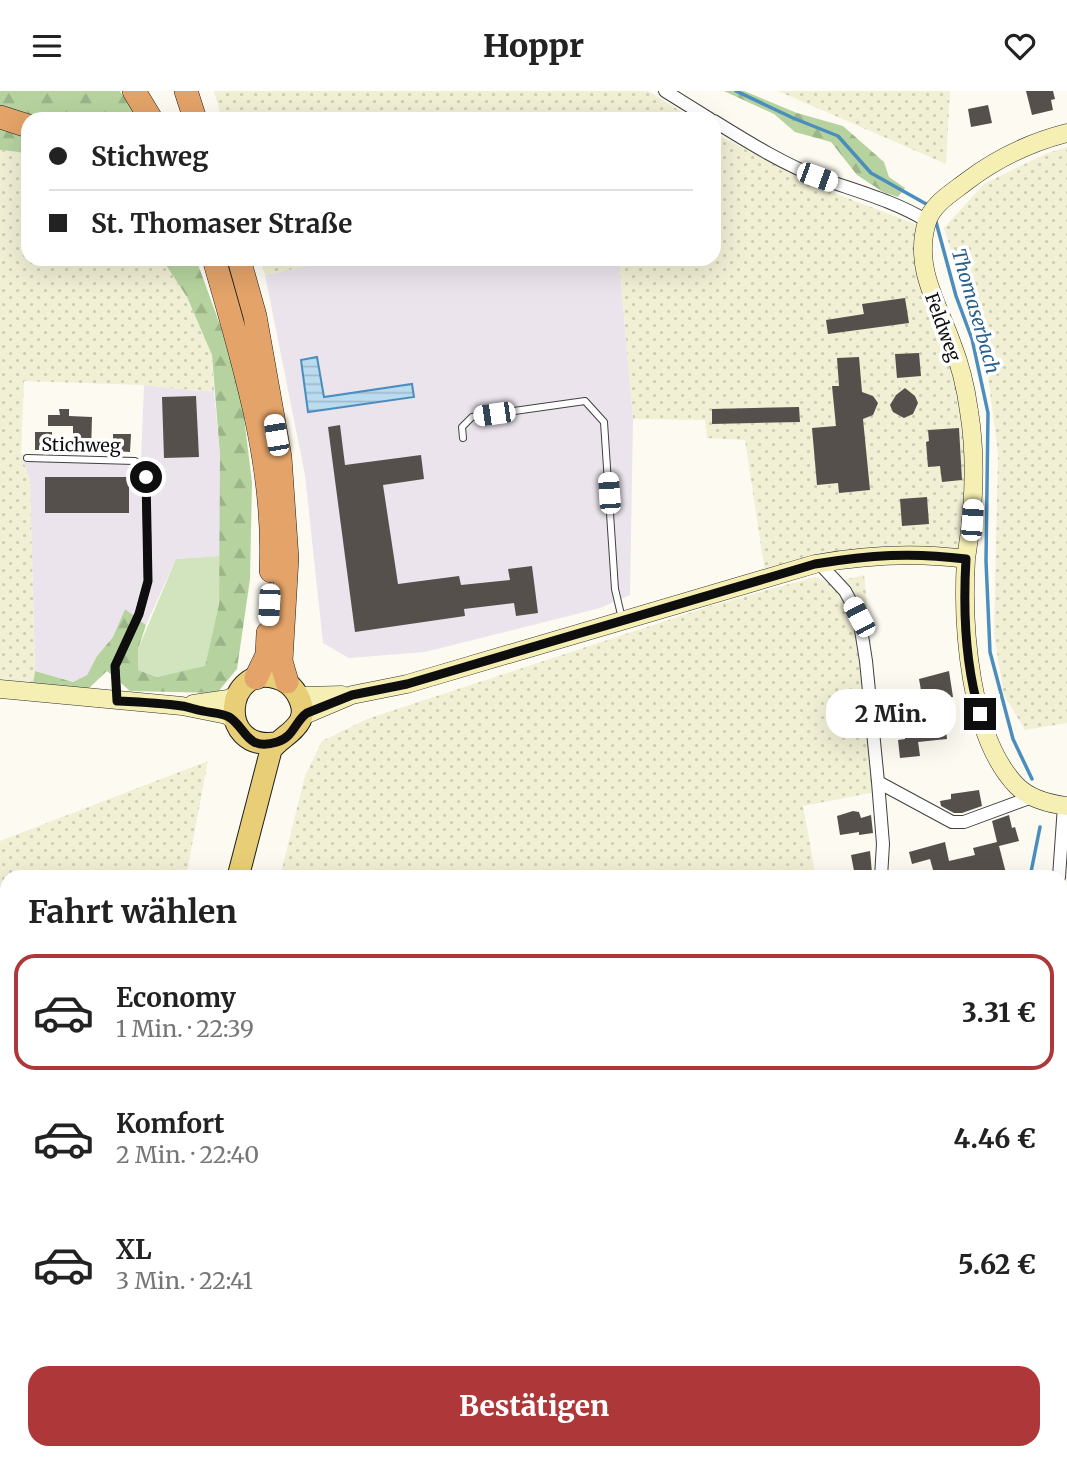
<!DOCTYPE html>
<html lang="de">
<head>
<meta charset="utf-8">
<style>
	body { margin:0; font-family:Merriweather,serif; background:#f2f2f2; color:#222; height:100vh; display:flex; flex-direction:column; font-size:26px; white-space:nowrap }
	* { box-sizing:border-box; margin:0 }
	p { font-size:23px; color:#767676 }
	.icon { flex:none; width:38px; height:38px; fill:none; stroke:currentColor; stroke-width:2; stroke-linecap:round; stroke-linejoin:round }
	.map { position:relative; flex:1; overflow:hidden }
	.drawer { position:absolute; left:0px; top:779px; width:1068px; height:590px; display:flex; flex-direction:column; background:#fff; border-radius:21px 21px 0 0; box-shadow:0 7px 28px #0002 }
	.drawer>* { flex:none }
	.banner { position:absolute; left:21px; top:21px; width:700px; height:154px; border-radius:21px; box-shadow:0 7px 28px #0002; display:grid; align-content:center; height:154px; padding:0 28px; background:#fff }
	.end { position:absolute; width:32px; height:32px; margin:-16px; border:9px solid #0e0e0e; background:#fff; box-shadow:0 0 0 4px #fff }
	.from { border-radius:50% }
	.bubble { position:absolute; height:49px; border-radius:21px; background:#fff; box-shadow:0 7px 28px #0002; font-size:23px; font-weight:800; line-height:49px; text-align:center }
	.car { position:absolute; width:21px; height:42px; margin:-21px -10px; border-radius:9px; box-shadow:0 0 5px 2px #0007; background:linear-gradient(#fff 24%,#345 0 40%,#fff 0 76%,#345 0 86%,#fff 0) }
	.banner b { display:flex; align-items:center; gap:24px; height:66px; font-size:26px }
	.banner b+b { border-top:2px solid #e0e0e0 }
	.banner i { width:18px; height:18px; background:#222 }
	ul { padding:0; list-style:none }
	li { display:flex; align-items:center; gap:21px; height:116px; margin:0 14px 10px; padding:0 14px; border:4px solid transparent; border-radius:21px }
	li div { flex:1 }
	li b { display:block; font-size:26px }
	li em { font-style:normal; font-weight:800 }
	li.on { border-color:#ae373a }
	li>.icon { width:63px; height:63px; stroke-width:1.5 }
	h2 { padding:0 28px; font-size:32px; line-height:84px }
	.action { display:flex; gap:14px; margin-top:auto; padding:14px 28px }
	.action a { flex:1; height:80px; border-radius:21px; background:#ae373a; color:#fff; font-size:28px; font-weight:800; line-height:80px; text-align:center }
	header { display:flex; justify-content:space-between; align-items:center; height:91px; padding:0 28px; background:#fff; font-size:32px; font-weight:800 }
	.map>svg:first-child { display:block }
	.industrial { fill:#ebe4ec }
	.farmland { fill:url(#farmland-dots) }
	.grass { fill:#d1e4be }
	.forest { fill:url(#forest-firs) }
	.water { fill:url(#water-rules); stroke:#4b8ebd; stroke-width:2 }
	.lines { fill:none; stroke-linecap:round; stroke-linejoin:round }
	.stream { stroke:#4b8ebd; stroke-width:3.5 }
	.building { fill:#55504c }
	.lane-casing { stroke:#414141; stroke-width:8 }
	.street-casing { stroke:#414141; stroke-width:14 }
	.secondary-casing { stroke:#303030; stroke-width:19 }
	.primary-casing { stroke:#1f1f1f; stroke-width:23 }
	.highway-casing { stroke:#1f1f1f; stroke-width:24 }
	.lane { stroke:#fff; stroke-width:6 }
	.street { stroke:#fff; stroke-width:12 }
	.secondary { stroke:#f5efb4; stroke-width:18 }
	.primary { stroke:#e8ce76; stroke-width:21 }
	.highway { stroke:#e3a369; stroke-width:23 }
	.route { stroke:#0e0e0e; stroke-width:9 }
	.labels { text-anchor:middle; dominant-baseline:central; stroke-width:7; stroke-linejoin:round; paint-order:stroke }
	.street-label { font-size:18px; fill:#0e0e0e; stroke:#fff }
	.water-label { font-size:19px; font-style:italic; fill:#266091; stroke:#fff }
</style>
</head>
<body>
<header><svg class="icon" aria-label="menu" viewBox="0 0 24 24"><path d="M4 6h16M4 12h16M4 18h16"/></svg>Hoppr<svg class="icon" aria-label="heart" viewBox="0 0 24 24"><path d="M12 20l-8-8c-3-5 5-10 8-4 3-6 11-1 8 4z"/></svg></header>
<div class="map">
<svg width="1067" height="1367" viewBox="0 0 1067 1367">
	<defs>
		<pattern id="farmland-dots" width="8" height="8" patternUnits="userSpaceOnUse" patternTransform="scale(1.75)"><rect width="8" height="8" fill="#f1efd4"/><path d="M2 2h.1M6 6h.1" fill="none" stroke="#cdccb5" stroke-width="1.8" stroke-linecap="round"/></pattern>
		<pattern id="forest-firs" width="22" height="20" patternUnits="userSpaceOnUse" patternTransform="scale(1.75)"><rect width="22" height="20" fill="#b6d39f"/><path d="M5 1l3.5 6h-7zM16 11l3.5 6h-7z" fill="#9bb488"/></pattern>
		<pattern id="water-rules" width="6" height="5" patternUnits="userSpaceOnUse" patternTransform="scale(1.75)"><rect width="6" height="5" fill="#bbdbef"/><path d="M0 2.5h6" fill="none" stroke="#a0bbcc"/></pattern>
	</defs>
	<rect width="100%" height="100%" fill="#fdfbf1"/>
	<path class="industrial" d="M339 168H619L633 328 630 504 600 517 425 561 349 567 323 552 305 384 265 184Z
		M144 294 201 300 214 299 220 364V465L176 468 146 534 125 518 113 546 97 565 87 584 74 591 35 580 30 390 21 364 141 368Z"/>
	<path class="farmland" d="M214 0H648L693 28H222Z
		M778 0H950L946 73Z
		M714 42 816 95 918 134 965 319 972 409 957 460 765 481 745 349 707 347 705 329 633 328 619 168H714Z
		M1067 56V632L1025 639 1004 604 994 543 998 363 987 277 944 137 984 93 1045 63Z
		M0 59 19 61 28 65V168H162L187 206 212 264 214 299 201 300 144 294 24 290 21 364 30 390 35 580 33 593 0 588Z
		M261 168H339L265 184Z
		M864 484 886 699 803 715 816 786H280L305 685 322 650 367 628 717 513 815 486 830 492Z
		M208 670 186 786H7V1213L0 1227V750Z
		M1060 997H1067V1367H534L533 1362H1060Z"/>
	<path class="grass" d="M220 465 219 513 205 576 157 586 138 579V558L176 468Z"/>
	<path class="forest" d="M0 0H120L138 28H28V65L19 61 0 59Z
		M724 0H744L797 22 843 35 884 71 889 86 905 97 898 106 883 101 857 84 831 51 795 41 774 23Z
		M162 168H196L239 286 252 391 250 488 237 578 217 602 130 600 107 580 87 599 33 593 35 580 73 591 87 584 97 565 113 546 125 518 146 534 138 558V579L157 586 205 575 219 513 220 364 212 264 187 206Z
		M67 1362H154L160 1367H65Z
		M173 1362H533L534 1367H179Z"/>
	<path class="water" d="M317 266 324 306 412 293 414 306 308 321 301 269Z"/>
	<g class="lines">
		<path class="stream" d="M736 0 793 27 838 45 871 82 928 114
			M936 131 956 205 972 248 988 322 986 470 990 561 1013 648 1032 688
			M1030 786 1040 736
			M100 1367 102 1362"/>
	</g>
	<path class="building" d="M1026 0H1053L1055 8 1051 9 1053 19 1032 24Z
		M988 14 992 32 971 36 968 18Z
		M905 207 909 232 828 243 826 229 864 223 862 213Z
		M919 262 921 285 897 287 895 263Z
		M859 266 862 301 873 305 878 312 873 324 863 328 870 399 839 402 838 392 817 394 812 337 836 335 832 295H839L837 267Z
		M905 297 915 305 918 312 913 323 904 327 893 321 890 314 896 304Z
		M196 305 199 366 164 367 162 306Z
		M799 316 800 331 712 333V318Z
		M59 318H69V325L92 326 91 361H73V335H48V324H60Z
		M340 334 345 374 421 364 424 388 383 394 398 493 459 485 461 494 510 489 508 478 532 475 538 522 516 525 514 512 464 518 465 525 355 541 328 336Z
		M959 337 962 389 942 391 940 375 928 376 926 351 929 350 928 339Z
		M35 341H52V359H35Z
		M113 343H131L130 361 113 360Z
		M45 386H129V422H45Z
		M927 406 929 433 902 435 900 408Z
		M949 580 953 606 943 608 947 648 918 651 915 623 925 622 919 588Z
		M917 643 920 665 900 667 898 649 905 648V644Z
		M979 699 982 715 962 722H954L941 715 940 710 951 708V703Z
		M853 720 859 721 861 727 871 724 873 742 859 744V741L840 744 837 725Z
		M1009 724 1012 737 1015 736 1019 750 999 755 1007 786H935L930 768 912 773 909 761 945 751 949 770 975 764 973 757 997 751 992 730Z
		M870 760 872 782 855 785 851 764Z"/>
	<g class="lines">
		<defs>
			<path id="lane" d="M463 347 462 336 472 326 585 310 604 331 615 498 622 528
				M27 367 135 370 142 375 146 386 148 490 139 523 115 575 117 606
				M163 1362 169 1367"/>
			<path id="street" d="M665 0 710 28
				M714 30C748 51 783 73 820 87 856 100 895 110 927 130
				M820 473 845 500 859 526 866 570 878 691 883 753 881 786
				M878 691 952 731H964L1032 706
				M1059 786 1064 715
				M1060 938 1067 943
				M53 1367 55 1362"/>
			<path id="secondary" d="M966 468C974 419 977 369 969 320 966 298 960 273 952 253 938 213 913 176 927 131 932 113 953 101 967 90 996 68 1032 51 1067 42
				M0 598 182 615 227 624 236 631
				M297 603 304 605 342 604
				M193 613 228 608 237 604
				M300 626 352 604 407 593 815 473C866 464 915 461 966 468 962 534 969 646 1017 695 1030 708 1050 713 1067 715"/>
			<path id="primary" d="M238 786 271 659C283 642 315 635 297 603 292 595 285 589 276 587 226 572 215 660 276 652
				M0 1305 7 1287"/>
			<path id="highway" d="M134 0 151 28
				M186 0 195 28
				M0 26 28 35
				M214 168C243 270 276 373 271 480
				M239 168 255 225 280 366 287 467 281 570 287 591
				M256 587 267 564 268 542"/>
		</defs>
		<use href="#lane" class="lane-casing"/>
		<use href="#street" class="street-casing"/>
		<use href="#secondary" class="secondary-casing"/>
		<use href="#primary" class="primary-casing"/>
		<use href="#highway" class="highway-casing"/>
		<use href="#lane" class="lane"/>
		<use href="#street" class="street"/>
		<use href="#secondary" class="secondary"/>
		<use href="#primary" class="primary"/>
		<use href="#highway" class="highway"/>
	</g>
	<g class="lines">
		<path class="route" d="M146 386 148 490 139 523 115 575 117 610C138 611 160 612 182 615 189 616 196 619 203 620 211 622 222 622 229 626 246 636 246 661 277 651 294 646 295 630 307 622L352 604 407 593 815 473C870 464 911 461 966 468 963 519 965 574 980 623"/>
	</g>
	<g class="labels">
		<g class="street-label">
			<text transform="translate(943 236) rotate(70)">Feldweg</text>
			<text transform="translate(81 354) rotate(1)">Stichweg</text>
		</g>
		<g class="water-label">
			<text transform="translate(976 220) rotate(74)">Thomaserbach</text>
		</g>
	</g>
</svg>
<i class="end from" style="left:146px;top:386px"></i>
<i class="end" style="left:980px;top:623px"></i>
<div class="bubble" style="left:826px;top:598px;width:130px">2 Min.</div>
<i class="car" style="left:817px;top:86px;rotate:110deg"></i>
<i class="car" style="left:494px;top:323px;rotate:262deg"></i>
<i class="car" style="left:276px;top:344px;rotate:350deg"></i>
<i class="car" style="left:609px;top:402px;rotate:356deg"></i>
<i class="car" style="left:972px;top:429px;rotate:4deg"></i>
<i class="car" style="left:269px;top:514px;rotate:183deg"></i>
<i class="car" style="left:859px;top:526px;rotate:332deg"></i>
<div class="banner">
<b><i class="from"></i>Stichweg</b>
<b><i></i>St. Thomaser Straße</b>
</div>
<section class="drawer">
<h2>Fahrt wählen</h2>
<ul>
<li class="on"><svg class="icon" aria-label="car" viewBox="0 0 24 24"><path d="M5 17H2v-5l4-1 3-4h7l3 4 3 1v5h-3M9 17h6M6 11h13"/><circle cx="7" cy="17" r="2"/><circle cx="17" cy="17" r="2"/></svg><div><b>Economy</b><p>1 Min. · 22:39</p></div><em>3.31 €</em></li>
<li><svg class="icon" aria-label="car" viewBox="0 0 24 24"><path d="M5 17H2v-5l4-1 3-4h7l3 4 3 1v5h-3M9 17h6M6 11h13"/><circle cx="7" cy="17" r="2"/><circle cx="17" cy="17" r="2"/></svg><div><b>Komfort</b><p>2 Min. · 22:40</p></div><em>4.46 €</em></li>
<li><svg class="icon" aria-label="car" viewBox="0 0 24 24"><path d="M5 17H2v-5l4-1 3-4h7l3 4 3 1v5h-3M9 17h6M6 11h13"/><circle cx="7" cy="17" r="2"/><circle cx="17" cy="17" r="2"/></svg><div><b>XL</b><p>3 Min. · 22:41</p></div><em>5.62 €</em></li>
</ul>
<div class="action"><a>Bestätigen</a></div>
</section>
</div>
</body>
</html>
